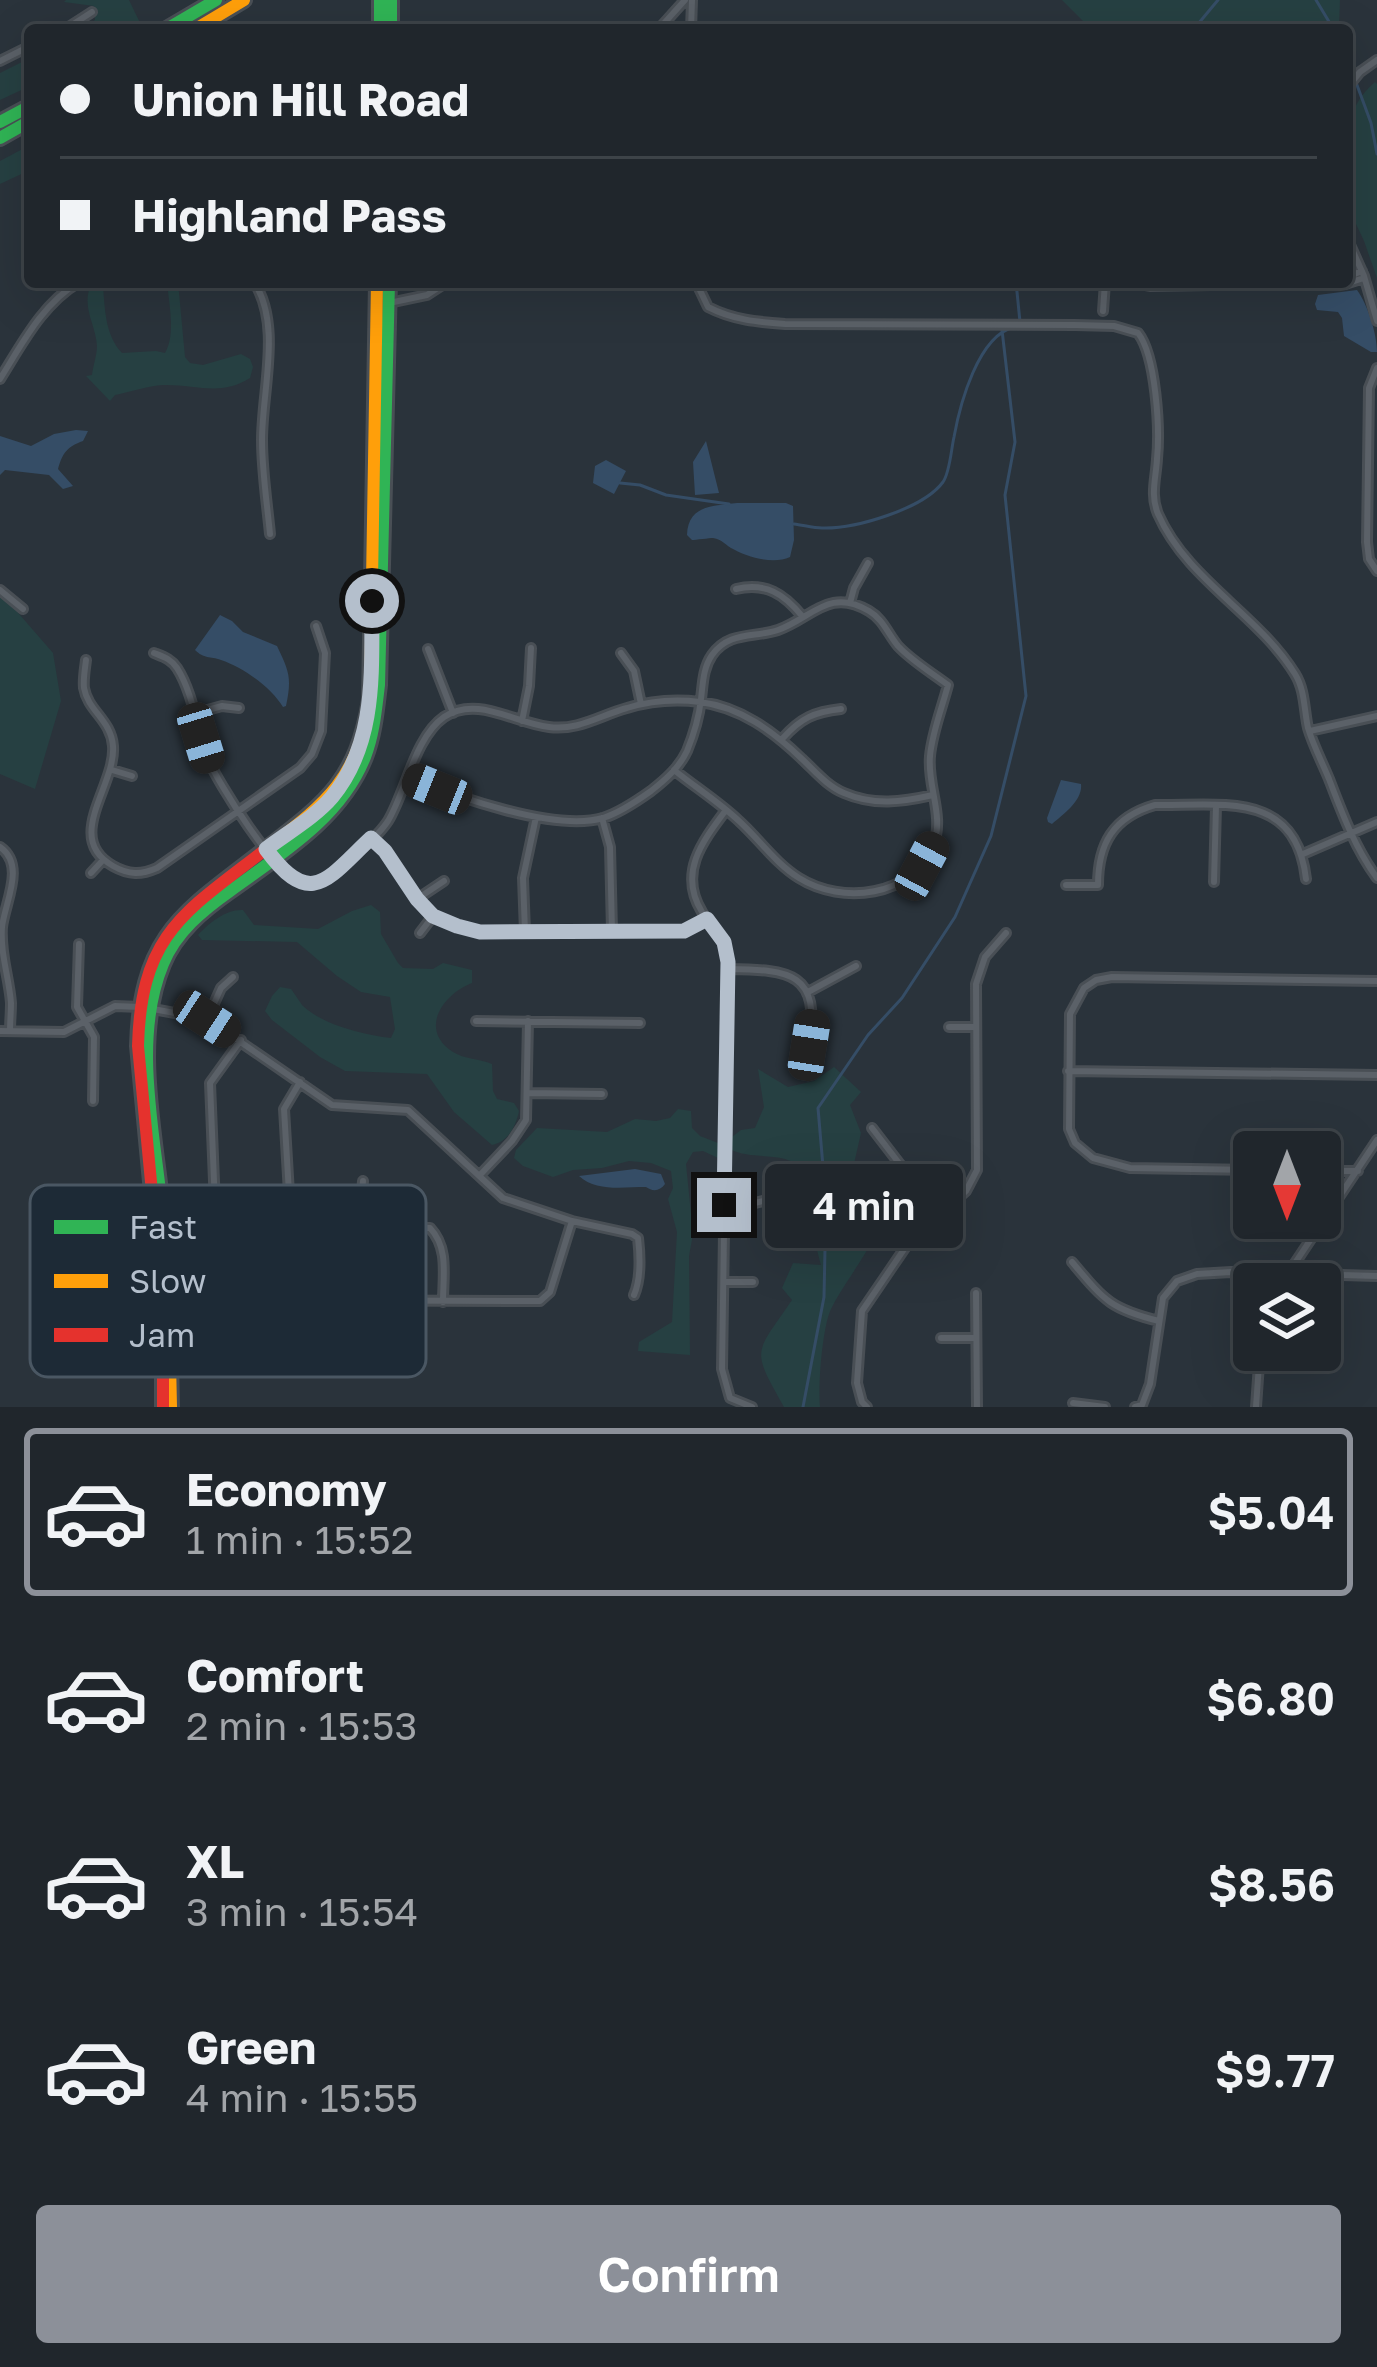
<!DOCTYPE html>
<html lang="en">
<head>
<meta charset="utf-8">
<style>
	body { margin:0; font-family:"Golos Text",sans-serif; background:#282e34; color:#f1f3f6; height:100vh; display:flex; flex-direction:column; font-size:45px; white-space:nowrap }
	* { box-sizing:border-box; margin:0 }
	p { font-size:39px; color:#a2a5a9 }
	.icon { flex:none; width:66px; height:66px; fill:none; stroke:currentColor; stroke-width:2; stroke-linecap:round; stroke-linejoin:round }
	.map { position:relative; height:1407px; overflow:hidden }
	.panel { display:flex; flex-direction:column; background:#20262c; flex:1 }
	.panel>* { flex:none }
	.banner { position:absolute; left:24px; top:24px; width:1329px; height:264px; border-radius:12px; box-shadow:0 12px 48px #0002,0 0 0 3px #3d4348; display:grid; align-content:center; height:264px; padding:0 36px; background:#20262c }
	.needle { width:78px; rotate:180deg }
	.tools { position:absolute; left:1233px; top:1131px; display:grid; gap:24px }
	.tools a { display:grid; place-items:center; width:108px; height:108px; border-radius:12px; background:#20262c; box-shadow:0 12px 48px #0002,0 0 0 3px #3d4348; font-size:60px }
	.end { position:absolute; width:54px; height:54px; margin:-27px; border:15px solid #b4bfcc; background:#111; box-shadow:0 0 0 6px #111 }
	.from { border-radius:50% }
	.bubble { position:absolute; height:84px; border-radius:12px; background:#20262c; box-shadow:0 12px 48px #0002,0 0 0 3px #3d4348; font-size:39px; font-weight:600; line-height:84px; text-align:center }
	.car { position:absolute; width:36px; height:72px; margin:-36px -18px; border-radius:15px; box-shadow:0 0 9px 3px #0007; background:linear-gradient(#222 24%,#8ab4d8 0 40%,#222 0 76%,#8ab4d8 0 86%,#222 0) }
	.banner b { display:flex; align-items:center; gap:42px; height:114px; font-size:45px }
	.banner b+b { border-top:3px solid #3d4348 }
	.banner i { width:30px; height:30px; background:#f1f3f6 }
	ul { padding:21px 0 0; list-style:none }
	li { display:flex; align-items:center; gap:36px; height:168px; margin:0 24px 18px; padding:0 12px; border:6px solid transparent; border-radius:12px }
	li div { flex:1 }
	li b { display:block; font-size:45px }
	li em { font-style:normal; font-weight:600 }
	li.on { border-color:#8c9099 }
	li>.icon { width:108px; height:108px; stroke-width:1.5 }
	.cta { display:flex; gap:24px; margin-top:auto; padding:24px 36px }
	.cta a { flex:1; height:138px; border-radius:12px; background:#8c9099; color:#fff; font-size:48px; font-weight:600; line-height:138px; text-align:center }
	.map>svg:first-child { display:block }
	.green { fill:#264042 }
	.water { fill:#354d66 }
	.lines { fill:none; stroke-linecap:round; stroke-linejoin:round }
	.stream { stroke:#354d66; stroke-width:3 }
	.street-casing { stroke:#494f55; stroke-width:12 }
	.fast-casing { stroke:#494f55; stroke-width:18 }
	.slow-casing { stroke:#494f55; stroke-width:18 }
	.jam-casing { stroke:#494f55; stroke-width:18 }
	.street { stroke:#5b6168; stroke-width:6 }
	.fast { stroke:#30b455; stroke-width:12 }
	.slow { stroke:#ff9f0a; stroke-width:12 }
	.jam { stroke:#e5322d; stroke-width:12 }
	.route { stroke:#b4bfcc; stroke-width:15 }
	.key { fill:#1d2a36; stroke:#4a5763; stroke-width:3 }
	.key-label { font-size:33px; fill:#b4bfcc }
</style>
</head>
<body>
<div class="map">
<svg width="1377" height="1407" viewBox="0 0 1377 1407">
	<rect width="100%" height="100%" fill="#2a333b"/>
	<path class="green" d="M66 0H129L143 29 81 30 95 20 94 6 64 2Z
		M1062 0H1340L1339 27 1341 30H1092Z
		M30 58V86L0 100V73Z
		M1375 82 1377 84V278L1364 241 1349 209 1353 198C1346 187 1347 175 1347 161 1347 130 1349 104 1375 82Z
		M30 145V170L0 184V161Z
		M167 282H178L185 357 190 363 203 365 241 354 250 359 253 367 250 378C220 397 195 384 163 385 148 386 130 392 115 395L110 401 86 376 92 375C93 366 97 355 97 346 96 325 82 309 90 287L97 284 103 286C105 309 105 335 122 353L156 351 165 353C176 334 169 305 167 282Z
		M0 592 53 653 61 701 35 789 0 774Z
		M371 905 380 912 381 934 398 963 403 968 433 969 443 963 472 970V983C443 994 418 1030 453 1052 464 1059 480 1059 492 1064L493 1091 497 1099 514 1103 519 1111C516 1126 508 1142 492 1145L454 1112 427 1074 345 1071 320 1057 272 1020 265 1011 272 996 280 987 291 989C292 990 302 1005 303 1006 323 1025 364 1035 391 1038L395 1029 390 997 361 992 337 976 297 942 202 940 198 935C209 923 226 909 243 910L254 925 318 929 352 911Z
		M834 1067 861 1092 850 1105 861 1133 853 1168C862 1181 881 1198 881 1215 880 1241 838 1289 829 1314 822 1335 818 1385 820 1407H784C750 1347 755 1355 792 1300L782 1288 793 1263 821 1265C819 1257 815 1245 816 1237 820 1201 828 1173 785 1159 767 1154 746 1158 730 1149L732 1137 741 1130 755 1128 764 1107 758 1069 788 1087 814 1081Z
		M678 1109 691 1111 692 1128 700 1136 718 1143 721 1151 718 1158 703 1151 693 1152 686 1164 693 1234 689 1256 690 1355 638 1351 639 1342 672 1322 677 1232 668 1199 673 1188 671 1171 651 1163 629 1161 602 1168 573 1170 553 1177 523 1166 514 1158 516 1150 537 1128 607 1132 635 1119 656 1121 670 1118Z"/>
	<path class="water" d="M1357 290C1368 305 1377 334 1377 352H1371L1344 336 1342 318 1338 312 1317 310 1315 304 1318 295Z
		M76 430 88 431 83 441C67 447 63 452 58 469L73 486 63 489 49 475 5 470 0 475V436L31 446 54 434Z
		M706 441 719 493 695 495 693 462Z
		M606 460 626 471 614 494 593 483 595 466Z
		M737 503H786L793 506 794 540 790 557C773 565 747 557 731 548 723 543 723 540 713 538 710 538 695 540 692 540L687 535C688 505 713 506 737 503Z
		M220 615 232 621 243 632 277 646C289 671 292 678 286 706L283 707C271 687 244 668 221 660 210 656 204 659 195 650Z
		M1061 780 1081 784C1083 800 1064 814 1052 824L1048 822 1047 818Z
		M635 1169 661 1174 665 1184C660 1191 653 1192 646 1187 623 1187 596 1192 579 1176Z"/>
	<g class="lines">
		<path class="stream" d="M1316 0 1334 30
			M1193 30 1218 0
			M1347 58 1371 123 1377 154
			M1016 282 1020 322
			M620 483 640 485 666 495 729 504
			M794 524C803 525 813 528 822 528 855 529 923 509 943 482 950 472 951 450 954 437 960 404 978 336 1014 327
			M803 1407 824 1297 826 1202 818 1108 868 1035 902 998 955 917 991 836 1026 696 1005 495 1015 442 1002 330"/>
		<defs>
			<path id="street" d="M64 30 92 12
				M658 30 685 0
				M691 30 692 0
				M0 61 30 46
				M1347 88 1360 72 1377 60
				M1347 238 1364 276 1377 321
				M1347 277 1362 271
				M254 282C282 325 262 390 262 440 262 471 267 503 270 534
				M696 282 708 307C733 320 758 322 785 324L1075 325 1114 326 1138 333C1156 356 1160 429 1157 459 1156 478 1150 495 1158 514 1187 580 1258 614 1295 674 1305 690 1304 710 1308 728 1313 745 1322 762 1329 779 1342 813 1355 848 1377 878
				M1130 282 1151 286 1336 283
				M1337 282 1345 284 1364 278
				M389 303 427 295 447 282
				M1103 311 1105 282
				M1377 368 1369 388 1367 542 1369 559 1377 571
				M0 379C22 344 42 304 79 282
				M736 589C766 582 784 594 802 616
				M0 590 23 609
				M850 603 854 588 868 563
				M428 649 453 713
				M154 653C164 657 171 659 177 668 193 693 197 729 207 757 217 782 277 877 302 883 312 886 320 882 329 878 347 860 374 842 388 821 406 791 415 737 444 717 477 695 514 723 549 727 578 731 601 715 627 708 650 701 676 699 700 702 740 707 773 731 802 759 815 771 827 786 844 793 874 806 902 802 933 795
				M621 653 634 671 641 704
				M86 660C85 669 83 679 84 688 88 711 111 720 113 746 116 786 63 838 113 866 129 875 141 875 157 868L300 768 312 754 321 731 325 653 316 626
				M193 714 222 706 239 708
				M522 721 529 686 531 648
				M1310 731 1377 716
				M783 738C801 718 814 712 841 709
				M112 770 132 776
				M408 777C455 796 554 832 603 818 619 813 637 801 651 791 665 780 679 768 687 751 694 734 699 717 701 699 703 683 703 668 712 655 729 631 754 638 778 630 812 618 829 587 869 611 883 619 888 634 898 646 912 661 932 673 948 685 942 708 932 733 930 756 927 787 945 816 933 846 912 897 842 905 799 878 776 864 758 838 739 821 719 802 695 787 674 770
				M726 810C702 842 678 873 702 912 714 933 723 935 728 961L722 1369 730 1398 752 1407
				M602 818 610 847 612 931
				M372 838 385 851 417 899 433 916 457 926 480 932 684 931 707 919
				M0 847C26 865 5 902 2 927 0 954 9 977 11 1003 11 1012 10 1022 10 1031
				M1303 854 1377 822
				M91 873 103 860
				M1214 882 1216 806
				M1066 885H1098C1098 844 1113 817 1155 805 1222 806 1296 790 1306 879
				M417 899 444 881
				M525 932 523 878 536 817
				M420 933 433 916
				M79 944 77 1007 94 1037 93 1101
				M729 969C790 970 821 972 809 1045
				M808 992 856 966
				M153 1009 207 1019 332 1105 408 1110 503 1198 572 1221 632 1234 638 1238C640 1255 641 1279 634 1295
				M207 1019 221 988 233 977
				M476 1021 640 1023
				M949 1027H976
				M0 1031 64 1032 115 1006 140 1007
				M241 1040 210 1083 218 1279 228 1294 243 1300 540 1301 550 1292 572 1221
				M1068 1071 1377 1075
				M300 1082 284 1109 291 1227 430 1228C449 1248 443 1276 443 1302
				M528 1093 602 1094
				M872 1128 939 1215
				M1254 1170 1130 1168 1093 1158 1075 1143 1069 1129 1070 1014 1084 988 1096 980 1112 977 1377 981
				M1320 1171H1358
				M480 1175 512 1141 526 1120 528 1021
				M724 1205 743 1206 771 1199
				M359 1227 363 1181
				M1072 1262C1104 1300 1110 1309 1159 1321
				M724 1282H753
				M1281 1284 1377 1140
				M976 1293 977 1407
				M941 1338H976
				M1073 1403 1105 1407
				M867 1407 862 1402 857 1383 862 1311 909 1242 966 1191 977 1170 976 984 985 957 1006 933
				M1135 1407 1142 1405 1150 1384 1163 1298 1177 1281 1197 1274 1231 1272 1377 1276
				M1256 1407 1260 1350"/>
			<path id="fast" d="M380 0V30
				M391 0V30
				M165 30 216 0
				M0 122 30 106
				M0 138 30 121
				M161 1200C153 1125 133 1036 163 964 176 932 203 910 230 891 281 854 341 818 365 757 374 734 376 709 379 685L389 282
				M163 1225 169 1308"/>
			<path id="slow" d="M194 30 244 0
				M266 849C327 802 357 780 370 700L377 282
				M170 1362 171 1407"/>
			<path id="jam" d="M163 1407V1307L138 1046C141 933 185 912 266 849"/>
		</defs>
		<use href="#street" class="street-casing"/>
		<use href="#fast" class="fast-casing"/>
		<use href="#slow" class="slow-casing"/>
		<use href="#jam" class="jam-casing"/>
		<use href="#street" class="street"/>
		<use href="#fast" class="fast"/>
		<use href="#slow" class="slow"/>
		<use href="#jam" class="jam"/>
	</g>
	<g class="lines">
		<path class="route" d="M372 601C371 668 378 741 332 797 315 817 287 833 266 849 311 911 328 878 371 838L385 851 417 899 433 916 457 926 480 932 684 931 707 919 724 942 728 962 724 1205"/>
	</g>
	<rect x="30" y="1185" width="396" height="192" rx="18" class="key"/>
	<rect x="54" y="1220" width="54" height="14" fill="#30b455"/>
	<rect x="54" y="1274" width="54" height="14" fill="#ff9f0a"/>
	<rect x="54" y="1328" width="54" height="14" fill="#e5322d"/>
	<g class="key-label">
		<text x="129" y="1239">Fast</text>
		<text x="129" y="1293">Slow</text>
		<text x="129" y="1347">Jam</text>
	</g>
</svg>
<div class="tools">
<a><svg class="needle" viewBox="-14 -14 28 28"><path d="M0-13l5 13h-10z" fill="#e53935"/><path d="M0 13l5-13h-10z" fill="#a2a5a9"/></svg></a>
<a><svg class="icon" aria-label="layers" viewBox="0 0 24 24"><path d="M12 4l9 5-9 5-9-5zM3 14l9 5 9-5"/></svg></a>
</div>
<i class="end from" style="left:372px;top:601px"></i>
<i class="end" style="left:724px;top:1205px"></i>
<div class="bubble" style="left:765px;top:1164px;width:198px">4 min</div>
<i class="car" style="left:201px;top:738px;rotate:163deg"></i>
<i class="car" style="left:437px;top:789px;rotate:292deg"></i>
<i class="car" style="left:922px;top:866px;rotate:28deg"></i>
<i class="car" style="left:207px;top:1019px;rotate:123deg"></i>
<i class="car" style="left:809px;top:1045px;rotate:9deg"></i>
<div class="banner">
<b><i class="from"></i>Union Hill Road</b>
<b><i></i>Highland Pass</b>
</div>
</div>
<section class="panel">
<ul>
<li class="on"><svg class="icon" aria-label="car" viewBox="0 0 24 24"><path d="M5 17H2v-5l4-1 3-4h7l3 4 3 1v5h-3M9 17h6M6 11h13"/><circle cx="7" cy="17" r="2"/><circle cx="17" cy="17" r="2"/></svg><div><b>Economy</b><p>1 min · 15:52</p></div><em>$5.04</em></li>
<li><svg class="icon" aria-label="car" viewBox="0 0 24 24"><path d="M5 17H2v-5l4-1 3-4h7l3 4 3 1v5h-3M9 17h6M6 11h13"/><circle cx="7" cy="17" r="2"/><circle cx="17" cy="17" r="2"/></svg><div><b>Comfort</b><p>2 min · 15:53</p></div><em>$6.80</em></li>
<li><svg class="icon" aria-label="car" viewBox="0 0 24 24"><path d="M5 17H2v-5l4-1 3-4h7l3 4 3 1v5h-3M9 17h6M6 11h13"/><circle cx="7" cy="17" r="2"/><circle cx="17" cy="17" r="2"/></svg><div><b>XL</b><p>3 min · 15:54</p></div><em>$8.56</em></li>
<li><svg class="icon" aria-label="car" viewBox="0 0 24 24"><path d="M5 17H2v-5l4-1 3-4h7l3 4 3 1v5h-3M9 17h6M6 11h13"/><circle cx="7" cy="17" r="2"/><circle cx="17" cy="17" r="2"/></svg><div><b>Green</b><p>4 min · 15:55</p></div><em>$9.77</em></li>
</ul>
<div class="cta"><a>Confirm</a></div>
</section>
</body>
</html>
